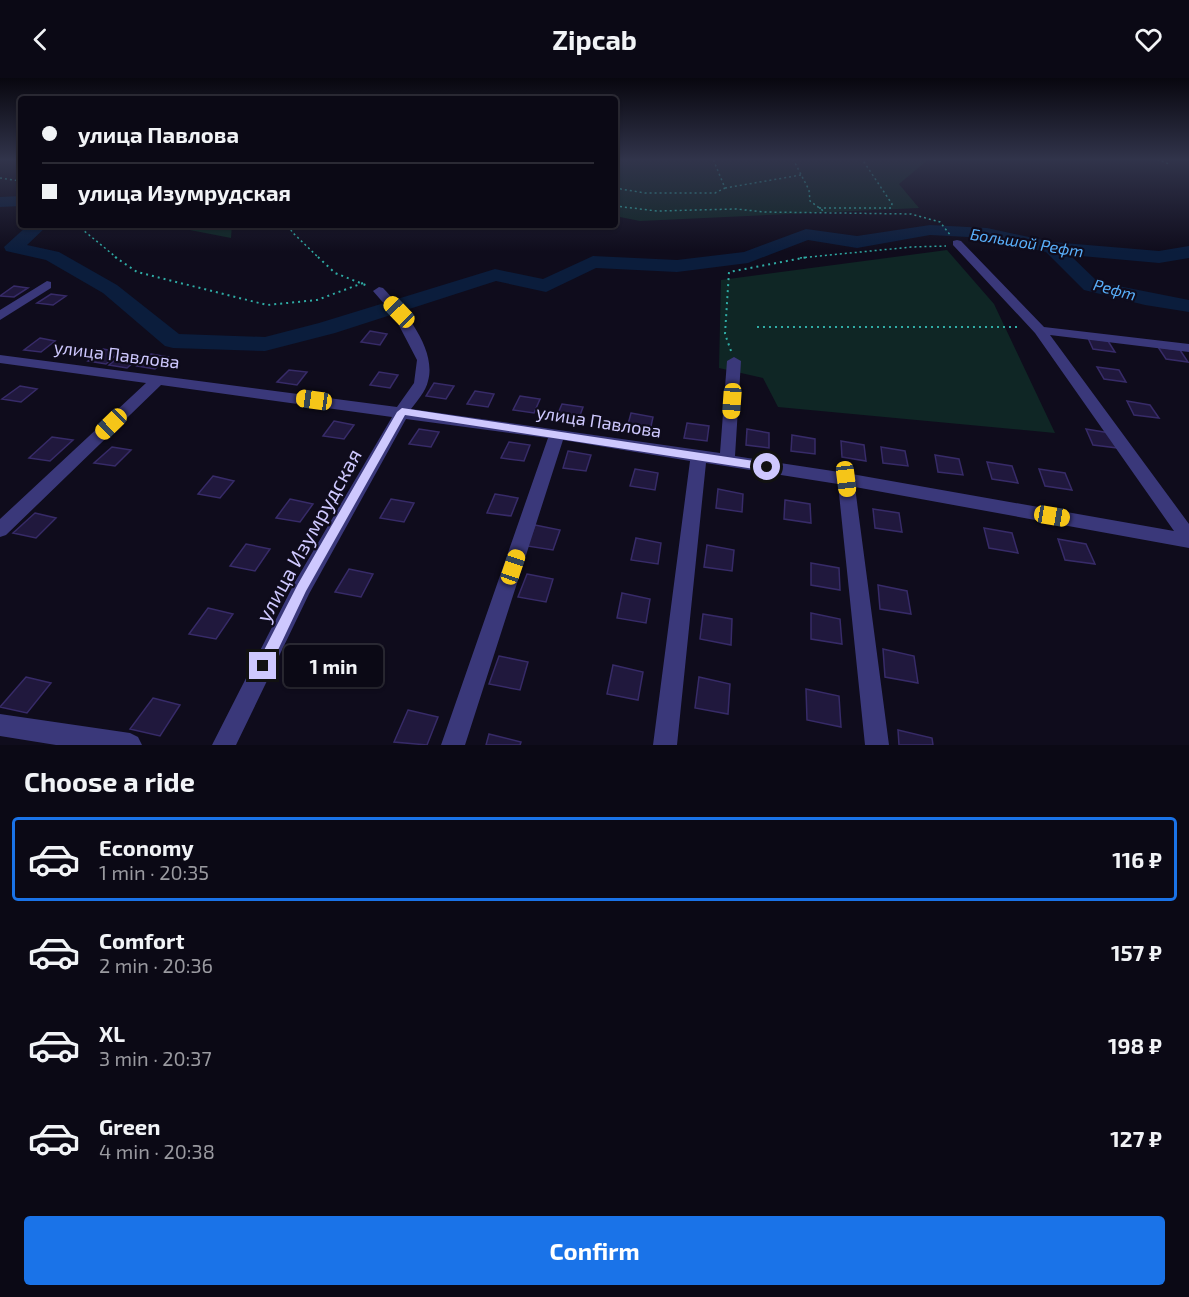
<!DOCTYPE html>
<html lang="en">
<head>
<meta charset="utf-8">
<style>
	body { margin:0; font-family:"Exo 2",sans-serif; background:#14121e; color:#f1f3f6; height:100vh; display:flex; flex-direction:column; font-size:22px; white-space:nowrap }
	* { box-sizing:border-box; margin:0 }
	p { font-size:20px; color:#9a9aa0 }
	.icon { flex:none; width:33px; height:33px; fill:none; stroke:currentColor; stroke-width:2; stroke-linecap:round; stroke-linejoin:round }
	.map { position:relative; height:667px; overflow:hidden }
	.details { display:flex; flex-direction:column; background:#0b0915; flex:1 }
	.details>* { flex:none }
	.hud { position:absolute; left:18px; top:18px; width:600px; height:132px; border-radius:6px; box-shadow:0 2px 4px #0004,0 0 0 2px #2b2a34; display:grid; align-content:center; height:132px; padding:0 24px; background:#0b0915 }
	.end { position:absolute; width:27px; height:27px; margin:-14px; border:8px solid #cec8fe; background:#111; box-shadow:0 0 0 3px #111 }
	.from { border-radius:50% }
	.bubble { position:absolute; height:42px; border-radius:6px; background:#0b0915; box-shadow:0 2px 4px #0004,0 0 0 2px #2b2a34; font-size:20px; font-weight:700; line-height:42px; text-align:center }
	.car { position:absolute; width:18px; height:36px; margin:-18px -9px; border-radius:8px; box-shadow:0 0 4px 2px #0007; background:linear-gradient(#f5c518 24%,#345 0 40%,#f5c518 0 76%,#345 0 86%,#f5c518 0) }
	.hud b { display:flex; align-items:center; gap:21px; height:57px; font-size:22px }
	.hud b+b { border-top:2px solid #2b2a34 }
	.hud i { width:15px; height:15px; background:#f1f3f6 }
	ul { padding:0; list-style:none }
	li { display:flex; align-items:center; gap:18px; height:84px; margin:0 12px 9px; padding:0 12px; border:3px solid transparent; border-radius:6px }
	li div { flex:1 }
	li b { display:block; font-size:22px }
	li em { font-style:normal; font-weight:700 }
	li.selected { border-color:#1a73e8 }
	li>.icon { width:54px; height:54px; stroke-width:1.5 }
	h2 { padding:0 24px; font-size:27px; line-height:72px }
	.action { display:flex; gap:12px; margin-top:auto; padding:12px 24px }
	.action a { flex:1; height:69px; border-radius:6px; background:#1a73e8; color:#fff; font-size:24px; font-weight:700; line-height:69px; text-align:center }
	header { display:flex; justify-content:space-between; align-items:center; height:78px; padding:0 24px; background:#0b0915; font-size:27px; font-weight:700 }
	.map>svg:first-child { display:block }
	.green { fill:#0f2625 }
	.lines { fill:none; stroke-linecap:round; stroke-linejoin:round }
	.river { fill:#0b1d3c; fill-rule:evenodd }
	.building { fill:#20183d; stroke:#372b68; stroke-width:1.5 }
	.path-far1 { stroke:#2faba4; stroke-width:1.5; stroke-dasharray:2 3; stroke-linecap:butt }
	.path { stroke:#2faba4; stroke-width:2; stroke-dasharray:2 4; stroke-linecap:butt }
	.minor { fill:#3a387a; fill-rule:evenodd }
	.route { fill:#cec8fe }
	.labels { text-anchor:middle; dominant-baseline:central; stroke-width:4.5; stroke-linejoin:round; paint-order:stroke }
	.far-water-label { font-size:16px; font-style:italic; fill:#59b0fb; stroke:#0f0c1c }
	.street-label { font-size:18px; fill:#cec8fe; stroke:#0f0c1c }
	.near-street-label { font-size:21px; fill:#cec8fe; stroke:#0f0c1c }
</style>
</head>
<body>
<header><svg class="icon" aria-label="back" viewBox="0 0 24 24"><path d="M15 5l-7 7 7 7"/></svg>Zipcab<svg class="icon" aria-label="heart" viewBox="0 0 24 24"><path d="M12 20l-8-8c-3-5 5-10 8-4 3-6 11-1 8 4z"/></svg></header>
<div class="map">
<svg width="1189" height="667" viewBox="0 0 1189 667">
	<rect width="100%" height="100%" fill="#0f0c1c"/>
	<path class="green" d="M615 81H929L899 106 919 130 640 143 615 138Z
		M164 147H232L231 160Z
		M947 172 994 226 1055 355 778 329 763 300 719 290 721 202Z"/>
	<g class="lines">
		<path class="river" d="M21 118V128L0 129V119Z
			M28 147H48L27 167 59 174 117 207 179 256 265 259 319 245 495 191 543 201 593 178 677 182 744 174 806 151 857 158 930 147 987 150 1052 164 1159 173 1189 168V180L1159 185 1070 177 1098 204 1189 222V234L1145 227 1084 212 1046 174 987 160 930 157 857 170 808 162 748 185 677 194 596 190 546 214 496 203 335 255 265 273 173 270 165 268 103 215 46 182 6 173 4 169Z"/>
	</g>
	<path class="building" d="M14 208 28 210 14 219 0 218Z
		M51 216 66 218 53 227 37 225Z
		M370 253 387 256 380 267 361 264Z
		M40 260 55 263 41 274 24 272Z
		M1088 260 1108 263 1115 274 1093 271Z
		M1158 269 1180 272 1188 284 1166 281Z
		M103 271 119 274 106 286 88 283Z
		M124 275 141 278 127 290 109 287Z
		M151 276 168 279 155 291 137 288Z
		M1097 289 1119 292 1126 304 1104 301Z
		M289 292 307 294 297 307 277 304Z
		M379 294 398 297 390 310 370 307Z
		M434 305 454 308 446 321 426 318Z
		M20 308 37 311 21 324 2 321Z
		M475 313 494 316 488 329 467 326Z
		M520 318 540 321 534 335 513 332Z
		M1127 323 1150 327 1159 340 1134 337Z
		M562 326 583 329 578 343 556 340Z
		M631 335 653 339 650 353 627 350Z
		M334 343 354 347 344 361 323 358Z
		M687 345 709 348 707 363 684 360Z
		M419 351 439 354 431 369 409 366Z
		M747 351 769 355V370L746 367Z
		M1086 351 1110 355 1118 370 1093 367Z
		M792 357 815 361V376L791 373Z
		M52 359 73 362 50 383 29 380Z
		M841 363 864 367 866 383 842 379Z
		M509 364 530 367 524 383 501 380Z
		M112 369 131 372 115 388 94 385Z
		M881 369 905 373 908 388 883 385Z
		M568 373 591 377 586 393 563 390Z
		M935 377 959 381 963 397 938 394Z
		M987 384 1012 388 1018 405 992 401Z
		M635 391 658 395 655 412 630 408Z
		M1039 391 1065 395 1072 412 1045 408Z
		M213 398 234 403 220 420 198 416Z
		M718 411 743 416 742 434 716 430Z
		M495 416 518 420 511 438 487 435Z
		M290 421 313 426 300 444 276 440Z
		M391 421 414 425 404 444 380 440Z
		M785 422 810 426 811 445 784 441Z
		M873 431 899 435 902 454 875 450Z
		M35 435 56 440 36 460 13 455Z
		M535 447 560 452 553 472 527 468Z
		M984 450 1012 455 1018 475 989 470Z
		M636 460 661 465 658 486 631 482Z
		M1058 461 1086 466 1095 486 1065 482Z
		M246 466 270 471 255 493 230 488Z
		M707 467 734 472 732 493 704 489Z
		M811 485 839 490 840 512 811 507Z
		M349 491 373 496 361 519 335 514Z
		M527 496 553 501 546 524 518 519Z
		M878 507 907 513 911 536 880 531Z
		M622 515 650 521 646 545 617 540Z
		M208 530 233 536 216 561 189 556Z
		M811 535 840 541 842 566 811 561Z
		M703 536 732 541 731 567 700 561Z
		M314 566 341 573 327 600 298 594Z
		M883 571 914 578 918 605 885 599Z
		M499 578 528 584 520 612 489 606Z
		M613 587 643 594 638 622 607 616Z
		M26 599 51 605 27 635 0 629Z
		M699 599 730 606 728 636 695 630Z
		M806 611 839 618 841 649 807 642Z
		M153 620 180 627 160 658 130 651Z
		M408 632 438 639 427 667 394 664Z
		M898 652 932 660 933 667H899Z
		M489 656 521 664 520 667H486Z"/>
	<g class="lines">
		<path class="path-far1" d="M793 81 809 112 810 123 826 135
			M1157 81 1169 86
			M0 100 21 103
			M615 110 645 115H715L725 110 713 81
			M725 110 801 97
			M615 128 657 133 736 131 765 134 911 136 940 144 951 158
			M819 130H891L892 126 862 81
			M77 147 117 180
			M289 147 292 154 319 180
			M800 180 911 169 946 168"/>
		<path class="path" d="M115 179 137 194 267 227 317 222 363 205
			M318 179 335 195 368 208
			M757 249H1018
			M731 273 725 256 729 194 808 179"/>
		<path class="minor" d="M957 162 961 163 1044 249 1189 266V274L1050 257 1189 446V470L855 409 889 667H865L838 406 706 385 677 667H653L690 383 563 362 465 667H441L548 360 406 341 309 516 236 667H212L295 504 392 339 161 307 6 457 0 459V441L146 305 0 285V277L397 329 414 305 417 282 393 236 373 213 379 209 383 210C404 232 437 271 428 303 426 313 417 323 411 331L720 375 727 283 734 279 741 283 735 378 846 395 1174 453 1035 255 953 167V163Z
			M47 203 51 204V210L0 242V232Z
			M0 636 130 655 138 659 142 667H56L0 658Z"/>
	</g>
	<linearGradient id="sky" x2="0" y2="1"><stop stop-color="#08070f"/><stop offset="0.47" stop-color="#31344b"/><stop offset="1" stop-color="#31344b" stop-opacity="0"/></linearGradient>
	<rect width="1189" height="174" fill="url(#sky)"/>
	<path class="route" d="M402 330 767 385 772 389 767 393 405 337 306 513 268 593 263 595 258 593 256 588 258 584 298 506 397 334Z"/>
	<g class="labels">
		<g class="far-water-label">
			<text transform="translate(1027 164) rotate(9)">Большой Рефт</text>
			<text transform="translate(1115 211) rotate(15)">Рефт</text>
		</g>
		<g class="street-label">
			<text transform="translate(117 276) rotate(7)">улица Павлова</text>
			<text transform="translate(599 343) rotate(9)">улица Павлова</text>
		</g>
		<g class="near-street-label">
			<text transform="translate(308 457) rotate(-61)">улица Изумрудская</text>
		</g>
	</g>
</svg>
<i class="end from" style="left:767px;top:389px"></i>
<i class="end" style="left:263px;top:588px"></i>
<div class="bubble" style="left:284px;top:567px;width:99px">1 min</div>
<i class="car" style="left:399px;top:234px;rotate:316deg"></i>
<i class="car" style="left:314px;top:322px;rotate:278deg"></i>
<i class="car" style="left:732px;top:323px;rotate:184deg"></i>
<i class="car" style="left:111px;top:346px;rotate:226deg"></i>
<i class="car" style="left:846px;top:401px;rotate:173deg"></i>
<i class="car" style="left:1052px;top:438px;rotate:100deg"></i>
<i class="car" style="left:513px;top:489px;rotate:19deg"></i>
<div class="hud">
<b><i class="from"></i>улица Павлова</b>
<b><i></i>улица Изумрудская</b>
</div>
</div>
<section class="details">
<h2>Choose a ride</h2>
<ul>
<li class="selected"><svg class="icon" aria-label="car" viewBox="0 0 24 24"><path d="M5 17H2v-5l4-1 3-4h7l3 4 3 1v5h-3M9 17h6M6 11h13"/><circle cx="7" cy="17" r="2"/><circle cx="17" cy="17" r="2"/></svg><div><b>Economy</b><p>1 min · 20:35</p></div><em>116 ₽</em></li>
<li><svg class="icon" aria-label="car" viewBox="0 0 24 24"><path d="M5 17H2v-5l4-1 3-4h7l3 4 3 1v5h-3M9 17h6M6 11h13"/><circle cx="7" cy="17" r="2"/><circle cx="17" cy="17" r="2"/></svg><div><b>Comfort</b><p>2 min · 20:36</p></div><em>157 ₽</em></li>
<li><svg class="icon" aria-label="car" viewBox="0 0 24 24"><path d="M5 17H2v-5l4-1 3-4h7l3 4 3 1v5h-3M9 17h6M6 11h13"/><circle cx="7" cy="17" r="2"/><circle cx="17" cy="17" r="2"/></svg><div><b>XL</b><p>3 min · 20:37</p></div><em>198 ₽</em></li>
<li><svg class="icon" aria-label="car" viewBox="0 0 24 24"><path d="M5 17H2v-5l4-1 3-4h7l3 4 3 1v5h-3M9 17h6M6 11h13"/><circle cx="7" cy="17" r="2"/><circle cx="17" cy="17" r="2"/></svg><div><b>Green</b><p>4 min · 20:38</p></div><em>127 ₽</em></li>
</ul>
<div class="action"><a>Confirm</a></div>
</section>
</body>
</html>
